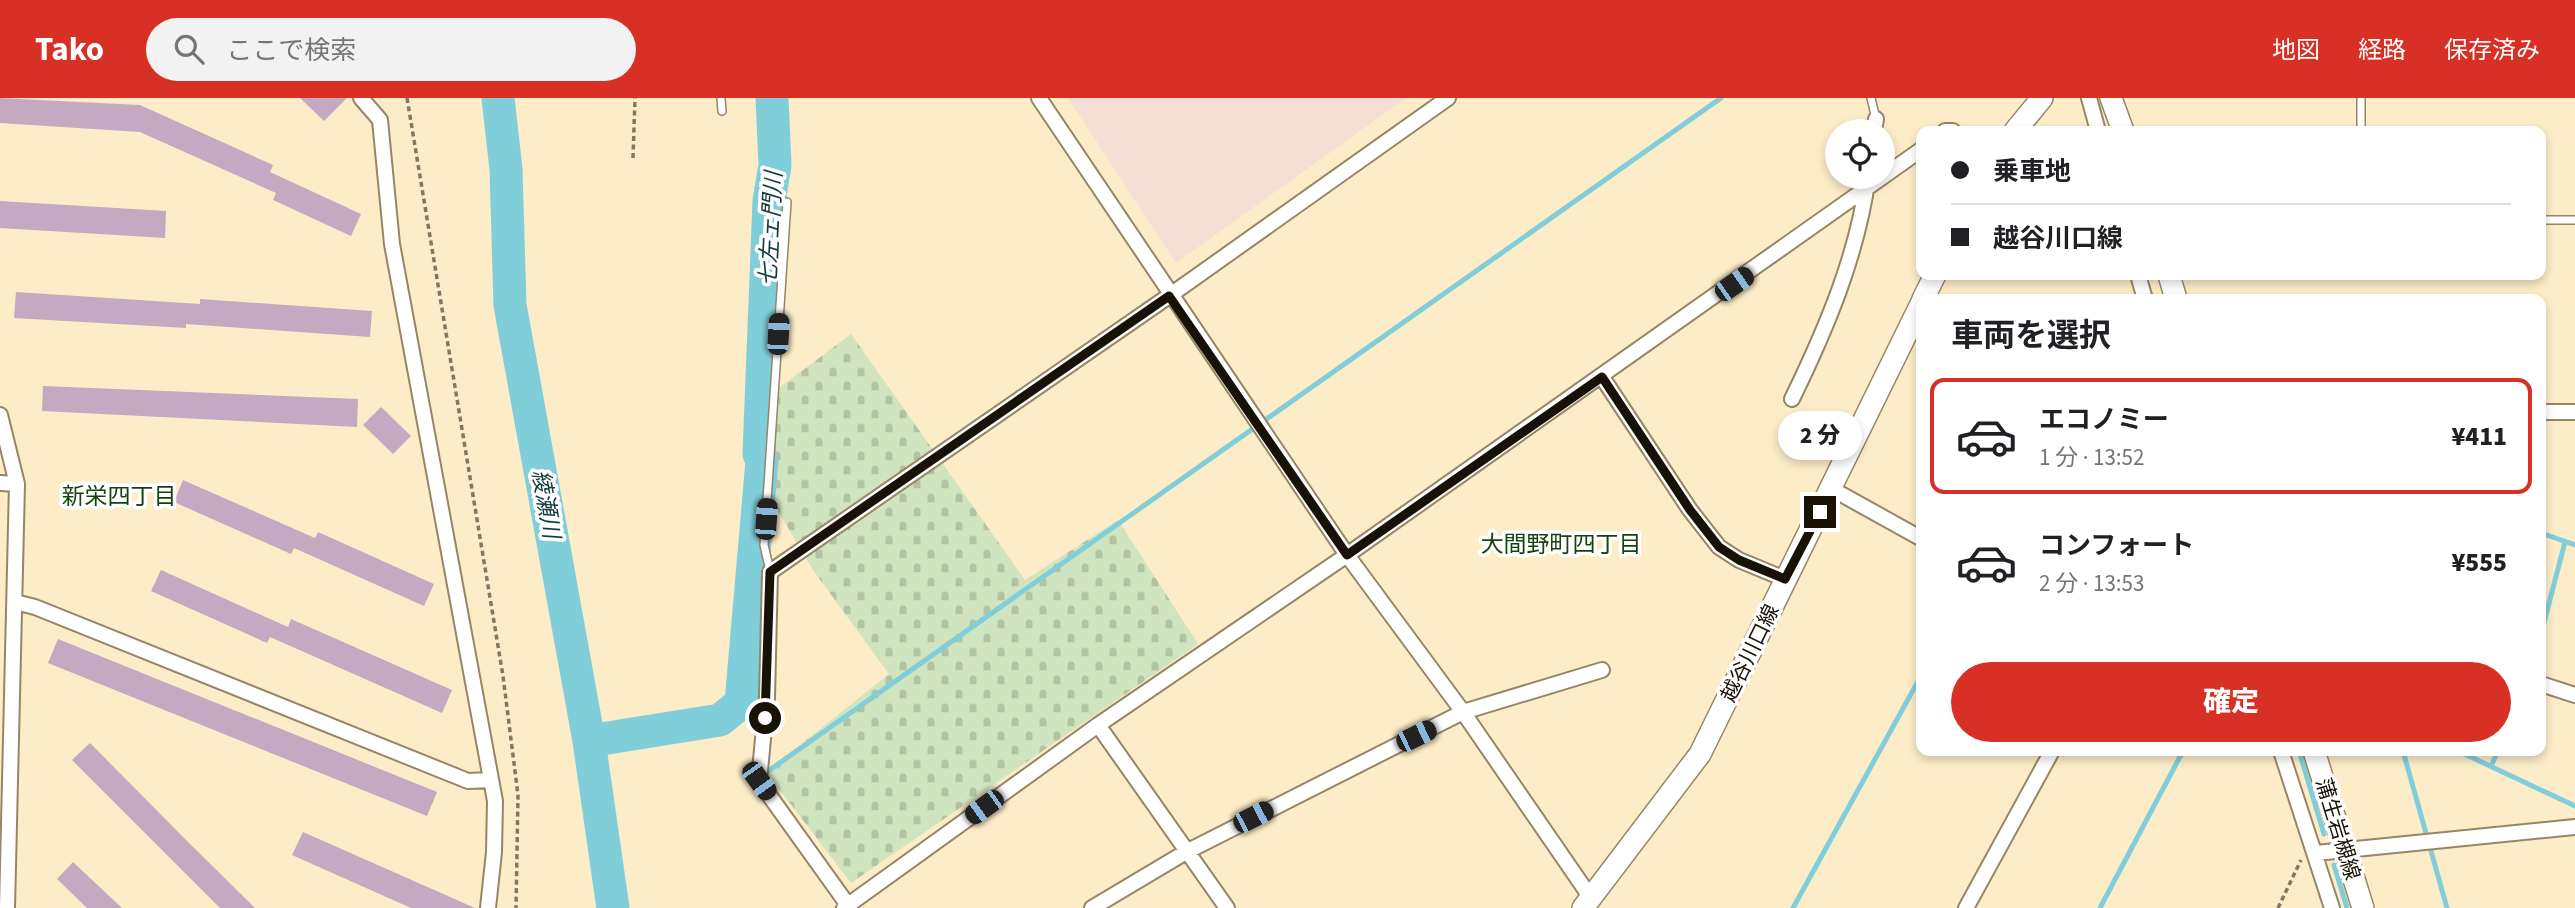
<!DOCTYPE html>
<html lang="ja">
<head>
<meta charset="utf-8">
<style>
	body { margin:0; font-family:"Source Sans 3","Noto Sans JP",sans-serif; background:#f2f2f2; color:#202124; height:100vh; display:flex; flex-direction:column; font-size:26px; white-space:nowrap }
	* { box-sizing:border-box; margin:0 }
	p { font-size:23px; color:#757577 }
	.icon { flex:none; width:38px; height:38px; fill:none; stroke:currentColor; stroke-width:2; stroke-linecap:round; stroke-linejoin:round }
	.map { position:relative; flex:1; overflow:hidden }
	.details { position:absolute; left:1916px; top:196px; width:630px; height:462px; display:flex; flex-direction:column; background:#fff; border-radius:14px; box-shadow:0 4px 10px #0003 }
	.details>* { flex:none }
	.top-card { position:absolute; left:1916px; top:28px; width:630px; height:154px; border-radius:14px; box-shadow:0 4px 10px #0003; display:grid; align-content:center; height:154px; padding:0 35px; background:#fff }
	.controls { position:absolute; left:1825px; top:21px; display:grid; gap:14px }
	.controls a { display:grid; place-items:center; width:70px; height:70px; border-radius:50%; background:#fff; box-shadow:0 4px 10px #0003; font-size:35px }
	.end { position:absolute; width:32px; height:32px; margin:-16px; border:9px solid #181206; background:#fff; box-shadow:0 0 0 4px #fff }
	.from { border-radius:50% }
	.bubble { position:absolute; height:49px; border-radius:24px; background:#fff; box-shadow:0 4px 10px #0003; font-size:23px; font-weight:800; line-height:49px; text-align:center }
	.car { position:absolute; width:21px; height:42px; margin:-21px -10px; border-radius:9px; box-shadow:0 0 5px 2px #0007; background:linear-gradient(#222 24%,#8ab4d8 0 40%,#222 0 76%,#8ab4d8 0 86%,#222 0) }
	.top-card b { display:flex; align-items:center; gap:24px; height:66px; font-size:26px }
	.top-card b+b { border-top:2px solid #e0e0e0 }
	.top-card i { width:18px; height:18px; background:#202124 }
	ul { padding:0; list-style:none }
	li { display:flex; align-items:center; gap:21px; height:116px; margin:0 14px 10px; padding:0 21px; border:4px solid transparent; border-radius:14px }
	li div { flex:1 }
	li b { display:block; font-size:26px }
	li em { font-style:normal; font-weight:800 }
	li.current { border-color:#d93025 }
	li>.icon { width:63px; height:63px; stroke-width:1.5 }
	h2 { padding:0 35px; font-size:32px; line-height:84px }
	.action { display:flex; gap:14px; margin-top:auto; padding:14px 35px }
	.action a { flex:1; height:80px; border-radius:42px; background:#d93025; color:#fff; font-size:28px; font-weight:800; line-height:80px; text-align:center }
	header { display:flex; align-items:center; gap:42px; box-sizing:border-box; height:98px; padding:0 35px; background:#d93025; color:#fff }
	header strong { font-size:33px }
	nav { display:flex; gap:38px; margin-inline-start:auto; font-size:24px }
	.search { width:490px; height:63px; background:#f2f2f2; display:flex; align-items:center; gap:18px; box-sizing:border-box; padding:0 24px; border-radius:38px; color:#757577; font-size:26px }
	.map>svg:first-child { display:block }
	.education { fill:#f6ded4 }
	.cemetery { fill:url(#cemetery-stones) }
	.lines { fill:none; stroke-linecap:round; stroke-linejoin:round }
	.stream { stroke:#81cedb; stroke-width:5 }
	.river { stroke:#81cedb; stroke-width:33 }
	.building { fill:#c5a8c2 }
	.service-casing { stroke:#958666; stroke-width:10 }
	.minor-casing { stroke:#958666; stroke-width:18 }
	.secondary-casing { stroke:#958666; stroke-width:24 }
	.path { stroke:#827760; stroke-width:3.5; stroke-dasharray:5 3.5; stroke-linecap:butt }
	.service { stroke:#fff; stroke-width:7 }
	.minor { stroke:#fff; stroke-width:14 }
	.secondary { stroke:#fff; stroke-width:21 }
	.route { stroke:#181206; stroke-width:9 }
	.labels { text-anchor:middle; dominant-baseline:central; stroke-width:7; stroke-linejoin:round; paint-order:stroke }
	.street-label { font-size:21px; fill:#181206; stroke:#fff }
	.water-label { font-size:23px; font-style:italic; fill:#143a3f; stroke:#fff }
	.neighbourhood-label { font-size:23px; fill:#13440c; stroke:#fff }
</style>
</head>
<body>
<header>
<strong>Tako</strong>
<div class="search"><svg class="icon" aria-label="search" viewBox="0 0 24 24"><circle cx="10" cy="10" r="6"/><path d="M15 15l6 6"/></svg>ここで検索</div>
<nav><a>地図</a><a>経路</a><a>保存済み</a></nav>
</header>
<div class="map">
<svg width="2575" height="810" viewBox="0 0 2575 810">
	<defs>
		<pattern id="cemetery-stones" width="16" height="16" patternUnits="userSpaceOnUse" patternTransform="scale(1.75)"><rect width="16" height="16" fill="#d0e4bf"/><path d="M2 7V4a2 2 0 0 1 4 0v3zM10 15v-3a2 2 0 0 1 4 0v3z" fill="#b2c3a3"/></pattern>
	</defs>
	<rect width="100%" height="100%" fill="#fcecc8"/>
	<path class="education" d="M1068 0H1406L1176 165Z"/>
	<path class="cemetery" d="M851 236 1025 482 1118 422 1198 546 851 785 766 674 889 576 813 472 771 401 775 293Z"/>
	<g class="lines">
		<path class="stream" d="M2541 435 2575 447
			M2541 536 2565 444
			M2299 653 2324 736
			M2403 653 2447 810
			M2458 653 2575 708
			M2491 668 2498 653
			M764 676 1721 0
			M2334 767 2347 810
			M1793 810 1922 576
			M2100 810 2183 653"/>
		<path class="river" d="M498 0 506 71 510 207 589 643 613 810
			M589 643 720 622 741 605 762 363 759 356 769 103 775 67 772 0"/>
	</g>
	<path class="building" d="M0 0 140 7 273 67 270 74 361 116 351 138 273 102 276 95 140 34 0 25Z
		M300 0H347L324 23Z
		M0 103 166 113 165 140 0 130Z
		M16 194 200 206V201L372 213 370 239 186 226V230L14 220Z
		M43 288 358 301 357 329 42 313Z
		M381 309 411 338 393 356 363 327Z
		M183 382 315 440 318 434 434 486 424 508 294 450 291 456 174 404Z
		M161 472 288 529 291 521 452 592 442 615 270 539 267 545 151 493Z
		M58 541 437 694 427 718 48 565Z
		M90 645 188 744 255 810H220L72 662Z
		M303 734 475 810H411L292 757Z
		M73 764 122 810H87L57 781Z"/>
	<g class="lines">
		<defs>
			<path id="service" d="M721 0 722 13
				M1871 0 1876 21
				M2361 33V0
				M2541 122H2575
				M770 473 764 447 787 104
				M2541 491V493"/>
			<path id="minor" d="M361 0 380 22 392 146 495 703 494 754 488 810
				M1039 0 1347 457 1463 614 1591 800
				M2089 0 2098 33
				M1874 33 1876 21
				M1945 33H1953
				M2138 177 2145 201
				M1602 279 1690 412 1719 449 1739 462 1785 481
				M1792 301C1827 229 1857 158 1868 79
				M2541 314H2575
				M0 317 17 386 7 810
				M0 385 17 386
				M1832 391 1922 441
				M15 504 35 509 468 683 490 682
				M2541 586 2575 597
				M1098 627 1227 810
				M2281 653 2332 810
				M2316 755 2575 729
				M844 810 1098 627 1347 457 1922 51
				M850 810 759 683 767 599 770 474 1169 198 1448 0
				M1092 810 1186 754 1463 614 1602 572
				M1966 810 2052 653"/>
			<path id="secondary" d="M2111 0 2123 33
				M2015 33 2042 0
				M2169 177 2176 201
				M1923 201 1935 177
				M2314 653 2363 810
				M1583 810 1700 656 1922 204"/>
		</defs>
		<use href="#service" class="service-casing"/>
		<use href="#minor" class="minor-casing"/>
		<use href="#secondary" class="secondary-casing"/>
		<path class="path" d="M407 0 503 578 518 697 516 810
			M633 60 635 0
			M2278 810 2301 762"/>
		<use href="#service" class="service"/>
		<use href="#minor" class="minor"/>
		<use href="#secondary" class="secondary"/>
	</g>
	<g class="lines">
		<path class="route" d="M765 620 770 474 1169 198 1347 457 1602 279 1690 412 1719 449 1739 462 1785 481 1820 414"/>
	</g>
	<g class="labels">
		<g class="street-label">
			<text transform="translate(1750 555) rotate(-64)">越谷川口線</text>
			<text transform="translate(2338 731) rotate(73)">蒲生岩槻線</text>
		</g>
		<g class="water-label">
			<text transform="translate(771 131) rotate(-87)">七左ェ門川</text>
			<text transform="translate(546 406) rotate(80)">綾瀬川</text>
		</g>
		<g class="neighbourhood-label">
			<text x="119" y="398">新栄四丁目</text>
			<text x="1561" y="446">大間野町四丁目</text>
		</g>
	</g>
</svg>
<div class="controls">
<a><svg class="icon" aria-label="locate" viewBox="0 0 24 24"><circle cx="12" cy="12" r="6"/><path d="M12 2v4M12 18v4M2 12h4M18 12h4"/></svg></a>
</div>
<i class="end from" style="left:765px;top:620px"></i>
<i class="end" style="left:1820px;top:414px"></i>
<div class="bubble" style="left:1778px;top:313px;width:84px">2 分</div>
<i class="car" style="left:1734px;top:186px;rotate:55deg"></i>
<i class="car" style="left:778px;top:236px;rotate:3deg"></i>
<i class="car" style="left:766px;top:421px;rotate:4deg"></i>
<i class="car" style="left:1416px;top:638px;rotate:64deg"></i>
<i class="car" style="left:759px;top:683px;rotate:144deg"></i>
<i class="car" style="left:984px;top:709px;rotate:234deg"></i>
<i class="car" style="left:1253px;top:719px;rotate:63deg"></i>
<div class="top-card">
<b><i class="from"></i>乗車地</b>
<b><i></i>越谷川口線</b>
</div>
<section class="details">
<h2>車両を選択</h2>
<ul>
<li class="current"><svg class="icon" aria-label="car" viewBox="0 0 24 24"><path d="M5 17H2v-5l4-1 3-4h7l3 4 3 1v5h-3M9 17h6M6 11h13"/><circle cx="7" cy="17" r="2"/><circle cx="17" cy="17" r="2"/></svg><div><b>エコノミー</b><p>1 分 · 13:52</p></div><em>¥411</em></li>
<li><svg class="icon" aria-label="car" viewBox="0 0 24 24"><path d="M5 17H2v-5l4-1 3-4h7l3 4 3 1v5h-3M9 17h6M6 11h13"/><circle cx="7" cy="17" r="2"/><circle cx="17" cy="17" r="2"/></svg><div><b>コンフォート</b><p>2 分 · 13:53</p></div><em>¥555</em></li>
</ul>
<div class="action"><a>確定</a></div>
</section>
</div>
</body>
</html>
